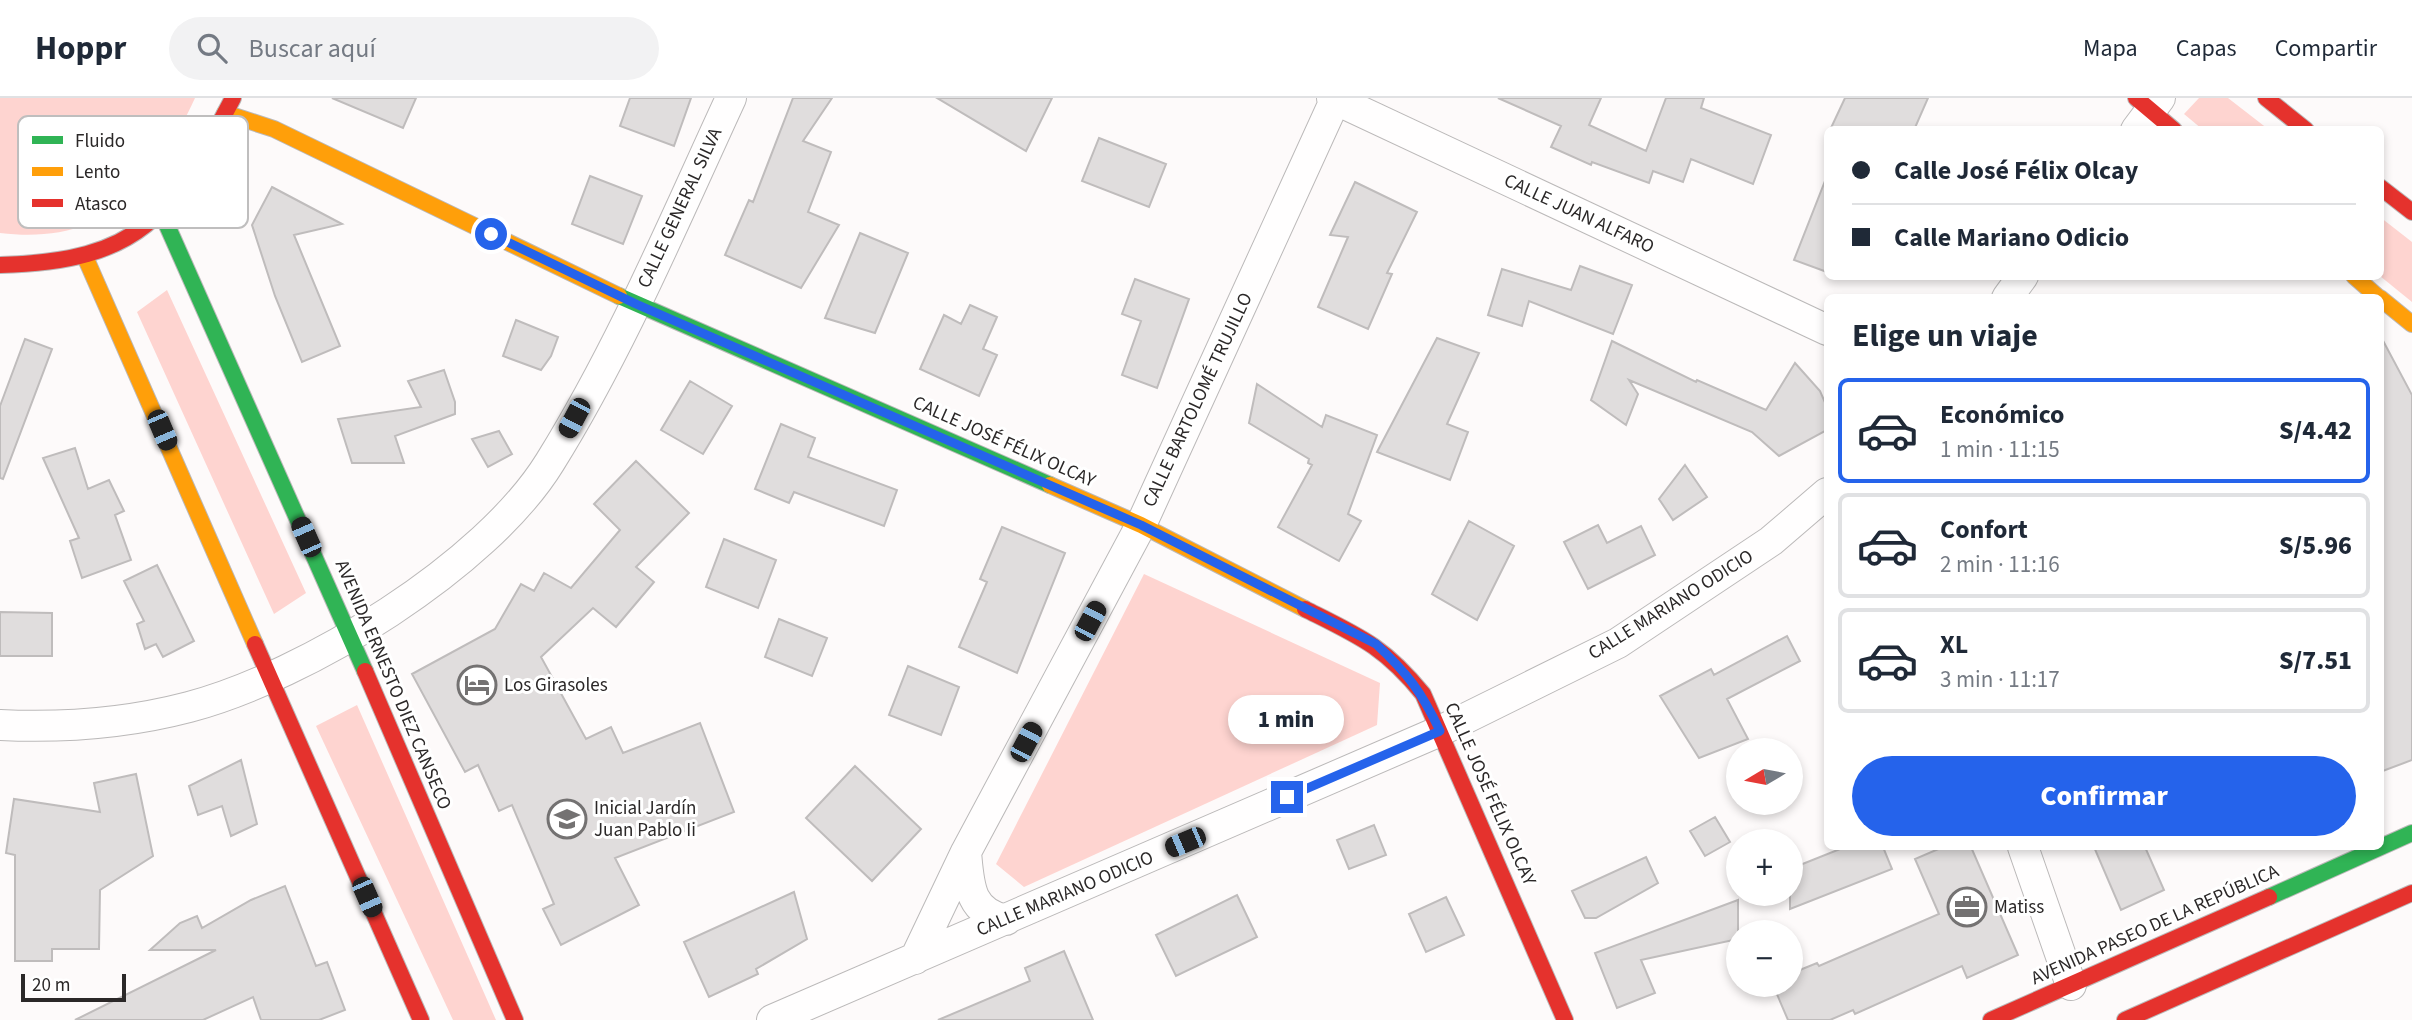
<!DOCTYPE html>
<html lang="es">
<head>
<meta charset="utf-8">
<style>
	body { margin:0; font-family:"Source Sans 3",sans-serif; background:#f2f2f3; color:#1f2937; height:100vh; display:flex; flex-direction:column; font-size:26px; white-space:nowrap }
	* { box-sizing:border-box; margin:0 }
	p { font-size:23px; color:#747a83 }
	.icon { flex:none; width:38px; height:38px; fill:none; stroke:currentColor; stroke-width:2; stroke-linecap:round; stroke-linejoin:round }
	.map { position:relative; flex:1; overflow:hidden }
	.sheet { position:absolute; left:1824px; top:196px; width:560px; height:556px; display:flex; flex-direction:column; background:#fff; border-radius:10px; box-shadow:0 4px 10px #0003 }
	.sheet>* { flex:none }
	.top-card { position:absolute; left:1824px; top:28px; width:560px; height:154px; border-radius:10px; box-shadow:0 4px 10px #0003; display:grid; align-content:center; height:154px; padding:0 28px; background:#fff }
	.needle { width:46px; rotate:260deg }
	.buttons { position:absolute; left:1726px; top:640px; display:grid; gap:14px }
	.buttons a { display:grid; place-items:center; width:77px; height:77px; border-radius:50%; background:#fff; box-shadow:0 4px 10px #0003; font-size:35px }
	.scale { position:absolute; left:21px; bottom:18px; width:105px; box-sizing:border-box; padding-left:7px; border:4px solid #2b2828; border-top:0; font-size:19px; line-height:24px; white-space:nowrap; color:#2b2828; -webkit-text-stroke:5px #fff; paint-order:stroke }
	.end { position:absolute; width:32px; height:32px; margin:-16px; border:9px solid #2563eb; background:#fff; box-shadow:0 0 0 4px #fff }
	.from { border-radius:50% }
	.bubble { position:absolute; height:49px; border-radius:24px; background:#fff; box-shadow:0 4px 10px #0003; font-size:23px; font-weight:800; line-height:49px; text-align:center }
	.car { position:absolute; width:21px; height:42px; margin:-21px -10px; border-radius:9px; box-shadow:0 0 5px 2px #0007; background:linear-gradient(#222 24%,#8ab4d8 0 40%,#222 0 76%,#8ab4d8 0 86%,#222 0) }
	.top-card b { display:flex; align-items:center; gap:24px; height:66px; font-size:26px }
	.top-card b+b { border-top:2px solid #e0e1e3 }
	.top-card i { width:18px; height:18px; background:#1f2937 }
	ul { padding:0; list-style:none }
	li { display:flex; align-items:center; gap:21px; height:105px; margin:0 14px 10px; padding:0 14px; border:4px solid #e0e1e3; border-radius:10px }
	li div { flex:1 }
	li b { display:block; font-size:26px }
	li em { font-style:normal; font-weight:800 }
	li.current { border-color:#2563eb }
	li>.icon { width:63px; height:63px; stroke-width:1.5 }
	h2 { padding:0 28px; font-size:32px; line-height:84px }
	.button { display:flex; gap:14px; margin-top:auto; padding:14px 28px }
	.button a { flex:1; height:80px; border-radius:42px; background:#2563eb; color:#fff; font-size:28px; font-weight:800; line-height:80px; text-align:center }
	header { display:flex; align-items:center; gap:42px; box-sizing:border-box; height:98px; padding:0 35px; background:#fff; border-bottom:2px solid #e0e1e3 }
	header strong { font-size:33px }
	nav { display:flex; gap:38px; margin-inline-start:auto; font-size:24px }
	.search { width:490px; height:63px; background:#f2f2f3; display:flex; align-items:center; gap:18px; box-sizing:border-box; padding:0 24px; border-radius:38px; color:#747a83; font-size:26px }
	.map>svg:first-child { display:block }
	.green { fill:#fed4d0 }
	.building { fill:#e0dddd; stroke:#bfbcbc; stroke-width:2 }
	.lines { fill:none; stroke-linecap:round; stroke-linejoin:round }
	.street-casing { stroke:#bbb9b9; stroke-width:32 }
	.fast-casing { stroke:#bbb9b9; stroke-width:18 }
	.slow-casing { stroke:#bbb9b9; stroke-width:18 }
	.jam-casing { stroke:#bbb9b9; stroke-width:18 }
	.street { stroke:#fffefe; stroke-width:30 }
	.fast { stroke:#30b455; stroke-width:16 }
	.slow { stroke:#ff9f0a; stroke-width:16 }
	.jam { stroke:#e5322d; stroke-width:16 }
	.route { stroke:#2563eb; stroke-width:9 }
	.labels { text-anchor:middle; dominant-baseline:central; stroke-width:6; stroke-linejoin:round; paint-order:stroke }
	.street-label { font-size:19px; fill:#2b2828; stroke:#fff }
	.poi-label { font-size:19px; fill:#2b2828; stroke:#fff; text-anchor:start }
	.key { fill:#fff; stroke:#bfbebe; stroke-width:2 }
	.key-label { font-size:19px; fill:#2b2828 }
</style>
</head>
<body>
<header>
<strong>Hoppr</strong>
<div class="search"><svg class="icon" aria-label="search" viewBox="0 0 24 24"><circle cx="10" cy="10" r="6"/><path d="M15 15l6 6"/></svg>Buscar aquí</div>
<nav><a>Mapa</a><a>Capas</a><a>Compartir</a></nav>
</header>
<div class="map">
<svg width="2412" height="922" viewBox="0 0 2412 922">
	<rect width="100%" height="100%" fill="#fdfafa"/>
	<path class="green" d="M0 0H195C154 88 108 148 0 135Z
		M2199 0H2228L2268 31H2202L2184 16Z
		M2380 119 2412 144V204L2380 178Z
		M167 192 306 495 274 516 137 214Z
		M1144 476 1380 585 1377 627 1024 789 996 766Z
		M357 607 496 922H453L316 628Z"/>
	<path class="building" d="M332 0H416L403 30Z
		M630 0H691L674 48 620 28Z
		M793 0H832L803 43 831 54 808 114 839 127 801 190 725 157 749 102 753 104Z
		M937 0H1052L1026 53Z
		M1498 0H1601L1589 27 1646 53 1666 0H1704L1701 10 1771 37 1753 86 1691 61 1683 84 1653 73 1649 85 1592 64 1591 67 1551 49 1561 28Z
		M1845 0H1928L1914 32H1830Z
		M1099 40 1166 66 1149 109 1082 83Z
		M590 78 642 98 623 146 572 126Z
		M1825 83H1827V174L1794 162Z
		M1355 84 1417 114 1387 175 1392 176 1368 231 1318 209 1348 139 1330 137Z
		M272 89 342 126 294 137 340 248 302 264 275 198 252 127Z
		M860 135 908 155 875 235 825 220Z
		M1580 168 1632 187 1613 236 1529 203 1522 228 1488 217 1502 171 1571 192Z
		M1135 181 1189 201 1157 290 1122 277 1141 223 1122 216Z
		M970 207 997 219 983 251 997 257 979 298 920 271 944 217 961 226Z
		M516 222 558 239 551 258 541 272 503 258Z
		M2380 237 2412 297V662L2380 674Z
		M1437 240 1479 255 1447 326 1468 334 1450 382 1377 354Z
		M25 241 52 251 3 381 0 380V308Z
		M1612 243 1696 284 1697 282 1766 312 1795 265 1820 293 1827 309V332L1779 358 1752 334 1629 282 1638 296 1626 327 1591 302Z
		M444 272 455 304V316L395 338 404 365H352L338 321 421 309 408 283Z
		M690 283 732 308 703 356 661 332Z
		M1257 286 1322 329 1326 317 1377 337 1348 416 1361 423 1339 463 1278 429 1312 367 1308 365 1309 361 1249 325Z
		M781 326 815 340 808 359 897 392 884 428 794 394 789 405 755 391Z
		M499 333 512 356 488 369 472 341Z
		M75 350 88 391 109 382 124 413 115 417 131 462 82 480 70 443 79 440 43 360Z
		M636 363 689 415 636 469 654 484 616 529 593 510 541 559 586 641 611 629 623 655 700 625 734 714 615 760 639 807 561 847 543 811 554 806 512 707 499 713 478 667 465 674 412 576 495 531 521 486 534 493 544 475 571 490 620 432 594 406Z
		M1685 367 1707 399 1673 422 1659 401Z
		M1469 423 1514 448 1477 522 1432 496Z
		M1598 427 1607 445 1641 428 1655 457 1588 491 1564 444Z
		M1002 429 1065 455 1017 575 959 549 987 484 980 481Z
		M724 441 776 462 758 510 706 489Z
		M157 467 194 543 163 559 156 546 145 551 137 526 144 523 124 483Z
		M0 514 52 515V558H0Z
		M779 521 827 540 812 578 765 559Z
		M1787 538 1800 563 1727 601 1748 641 1699 660 1660 598 1711 571 1714 577Z
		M908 568 959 589 941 637 889 617Z
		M241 662 257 726 231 738 222 708 198 717 189 688Z
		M855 668 921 731 872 783 806 720Z
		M136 676 153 758 100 792 99 851H52V863H15V757L6 755 14 701 100 714 94 685Z
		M1715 719 1730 744 1705 758 1690 733Z
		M1374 727 1386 757 1349 771 1337 742Z
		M1845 749H1883L1892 771 1790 811V771Z
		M1943 749H1971L2018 857 1967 880 1962 868 1855 916 1853 912 1830 922H1788L1773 887H1790V876L1817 865 1819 868 1939 816 1915 761Z
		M2094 749H2145L2164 792 2121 812Z
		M1646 759 1658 785 1596 820H1585L1572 793Z
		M285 788 316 868 327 864 345 912 319 922H261L253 899 203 922H75L216 852H150L180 825 197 818 202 830 251 802Z
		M794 794 807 841 756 871 758 876 709 899 684 844Z
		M1237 797 1257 839 1176 878 1156 837Z
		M1446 799 1464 837 1426 854 1409 816Z
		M1738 802V841L1641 862 1655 895 1617 910 1595 855Z
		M1064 853 1093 922H938L1030 883 1025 870Z"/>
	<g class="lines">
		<defs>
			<path id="street" d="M1332 0 1827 232
				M2136 32 2160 0
				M2007 200 2023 178
				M0 627C62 630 128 625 189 609 306 578 486 468 550 364 621 250 675 121 731 0
				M2023 749 2071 887
				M966 754C969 787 969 814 1006 822
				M915 861 966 754 1141 427 1336 0
				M772 922 1440 633 1618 545 1771 443 1827 395"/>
			<path id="fast" d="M162 116 365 573
				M619 198 1050 387
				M2269 799 2412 735"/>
			<path id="slow" d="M225 15 274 31 619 198
				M86 161 255 546
				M2354 178 2379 200
				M2380 200 2412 226
				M1050 387 1141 427 1305 511"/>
			<path id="jam" d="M2136 0 2174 32
				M2266 0 2306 32
				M2380 89 2412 114
				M0 167C141 163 171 119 233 0
				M1305 511C1359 538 1384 548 1423 596L1565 922
				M255 546 421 922
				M365 573 515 922
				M1991 922 2269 799
				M2125 922 2412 795"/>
		</defs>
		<use href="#street" class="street-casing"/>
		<use href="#fast" class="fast-casing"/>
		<use href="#slow" class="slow-casing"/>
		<use href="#jam" class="jam-casing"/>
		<use href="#street" class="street"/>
		<use href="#fast" class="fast"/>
		<use href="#slow" class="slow"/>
		<use href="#jam" class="jam"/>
	</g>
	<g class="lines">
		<path class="route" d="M491 136 636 206 1141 427 1376 546C1408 576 1421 593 1440 633L1287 699"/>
	</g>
	<defs>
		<symbol id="hotel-ring" viewBox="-11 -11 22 22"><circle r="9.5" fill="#fff" stroke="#747272" stroke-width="1.5"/><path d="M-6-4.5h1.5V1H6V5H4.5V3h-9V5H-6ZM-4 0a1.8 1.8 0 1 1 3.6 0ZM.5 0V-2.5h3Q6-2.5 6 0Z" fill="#747272"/></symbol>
		<symbol id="school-ring" viewBox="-11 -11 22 22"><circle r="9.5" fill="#fff" stroke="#747272" stroke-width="1.5"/><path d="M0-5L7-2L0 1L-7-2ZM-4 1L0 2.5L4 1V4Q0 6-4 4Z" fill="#747272"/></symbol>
		<symbol id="office-ring" viewBox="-11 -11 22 22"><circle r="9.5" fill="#fff" stroke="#747272" stroke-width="1.5"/><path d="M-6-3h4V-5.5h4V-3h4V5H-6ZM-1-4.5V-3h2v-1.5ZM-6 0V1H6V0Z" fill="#747272"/></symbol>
	</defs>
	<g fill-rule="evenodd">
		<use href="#hotel-ring" x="455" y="565" width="44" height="44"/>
		<use href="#school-ring" x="545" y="699" width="44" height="44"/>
		<use href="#office-ring" x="1945" y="787" width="44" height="44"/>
	</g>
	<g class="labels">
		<g class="street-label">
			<text transform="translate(680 110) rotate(-65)">CALLE GENERAL SILVA</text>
			<text transform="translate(1579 116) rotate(25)">CALLE JUAN ALFARO</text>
			<text transform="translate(1198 302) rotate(-65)">CALLE BARTOLOMÉ TRUJILLO</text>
			<text transform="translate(1004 344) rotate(24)">CALLE JOSÉ FÉLIX OLCAY</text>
			<text transform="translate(1671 507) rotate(-32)">CALLE MARIANO ODICIO</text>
			<text transform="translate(393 587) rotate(67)">AVENIDA ERNESTO DIEZ CANSECO</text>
			<text transform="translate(1490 696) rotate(66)">CALLE JOSÉ FÉLIX OLCAY</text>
			<text transform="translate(1065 796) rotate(-23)">CALLE MARIANO ODICIO</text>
			<text transform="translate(2155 827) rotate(-24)">AVENIDA PASEO DE LA REPÚBLICA</text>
		</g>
		<g class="poi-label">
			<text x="504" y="587">Los Girasoles</text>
			<text x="594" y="710">Inicial Jardín<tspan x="594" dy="22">Juan Pablo Ii</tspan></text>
			<text x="1994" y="809">Matiss</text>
		</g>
	</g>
	<rect x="18" y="18" width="230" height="112" rx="10" class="key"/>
	<rect x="32" y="38" width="31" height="8" fill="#30b455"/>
	<rect x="32" y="69" width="31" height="9" fill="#ff9f0a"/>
	<rect x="32" y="101" width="31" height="8" fill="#e5322d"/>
	<g class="key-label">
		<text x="75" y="49">Fluido</text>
		<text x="75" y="80">Lento</text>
		<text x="75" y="112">Atasco</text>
	</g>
</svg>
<div class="buttons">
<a><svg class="needle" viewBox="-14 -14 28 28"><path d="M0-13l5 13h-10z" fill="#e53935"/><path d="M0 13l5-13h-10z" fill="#747a83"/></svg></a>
<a>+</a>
<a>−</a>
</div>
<div class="scale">20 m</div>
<i class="end from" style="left:491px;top:136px"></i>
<i class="end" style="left:1287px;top:699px"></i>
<div class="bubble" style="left:1228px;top:597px;width:116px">1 min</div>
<i class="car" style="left:574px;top:320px;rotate:208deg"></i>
<i class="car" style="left:162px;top:332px;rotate:157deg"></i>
<i class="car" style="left:306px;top:439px;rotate:336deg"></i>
<i class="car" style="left:1090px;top:523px;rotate:28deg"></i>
<i class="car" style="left:1026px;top:644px;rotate:28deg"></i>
<i class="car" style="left:1185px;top:744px;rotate:247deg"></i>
<i class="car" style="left:367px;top:799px;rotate:156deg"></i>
<div class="top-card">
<b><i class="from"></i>Calle José Félix Olcay</b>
<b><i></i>Calle Mariano Odicio</b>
</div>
<section class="sheet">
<h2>Elige un viaje</h2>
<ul>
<li class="current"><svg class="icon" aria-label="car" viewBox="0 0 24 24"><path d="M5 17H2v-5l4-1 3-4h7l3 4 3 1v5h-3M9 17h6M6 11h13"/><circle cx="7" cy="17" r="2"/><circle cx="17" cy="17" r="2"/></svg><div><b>Económico</b><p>1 min · 11:15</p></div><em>S/4.42</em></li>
<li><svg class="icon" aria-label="car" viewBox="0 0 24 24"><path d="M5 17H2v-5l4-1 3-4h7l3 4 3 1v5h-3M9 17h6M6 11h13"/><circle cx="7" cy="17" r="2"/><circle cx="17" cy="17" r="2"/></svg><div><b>Confort</b><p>2 min · 11:16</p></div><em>S/5.96</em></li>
<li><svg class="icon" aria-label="car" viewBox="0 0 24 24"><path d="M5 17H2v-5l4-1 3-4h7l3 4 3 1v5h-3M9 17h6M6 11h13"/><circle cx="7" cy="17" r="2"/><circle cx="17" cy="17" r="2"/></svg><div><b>XL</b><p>3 min · 11:17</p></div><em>S/7.51</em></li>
</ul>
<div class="button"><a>Confirmar</a></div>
</section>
</div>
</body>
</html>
